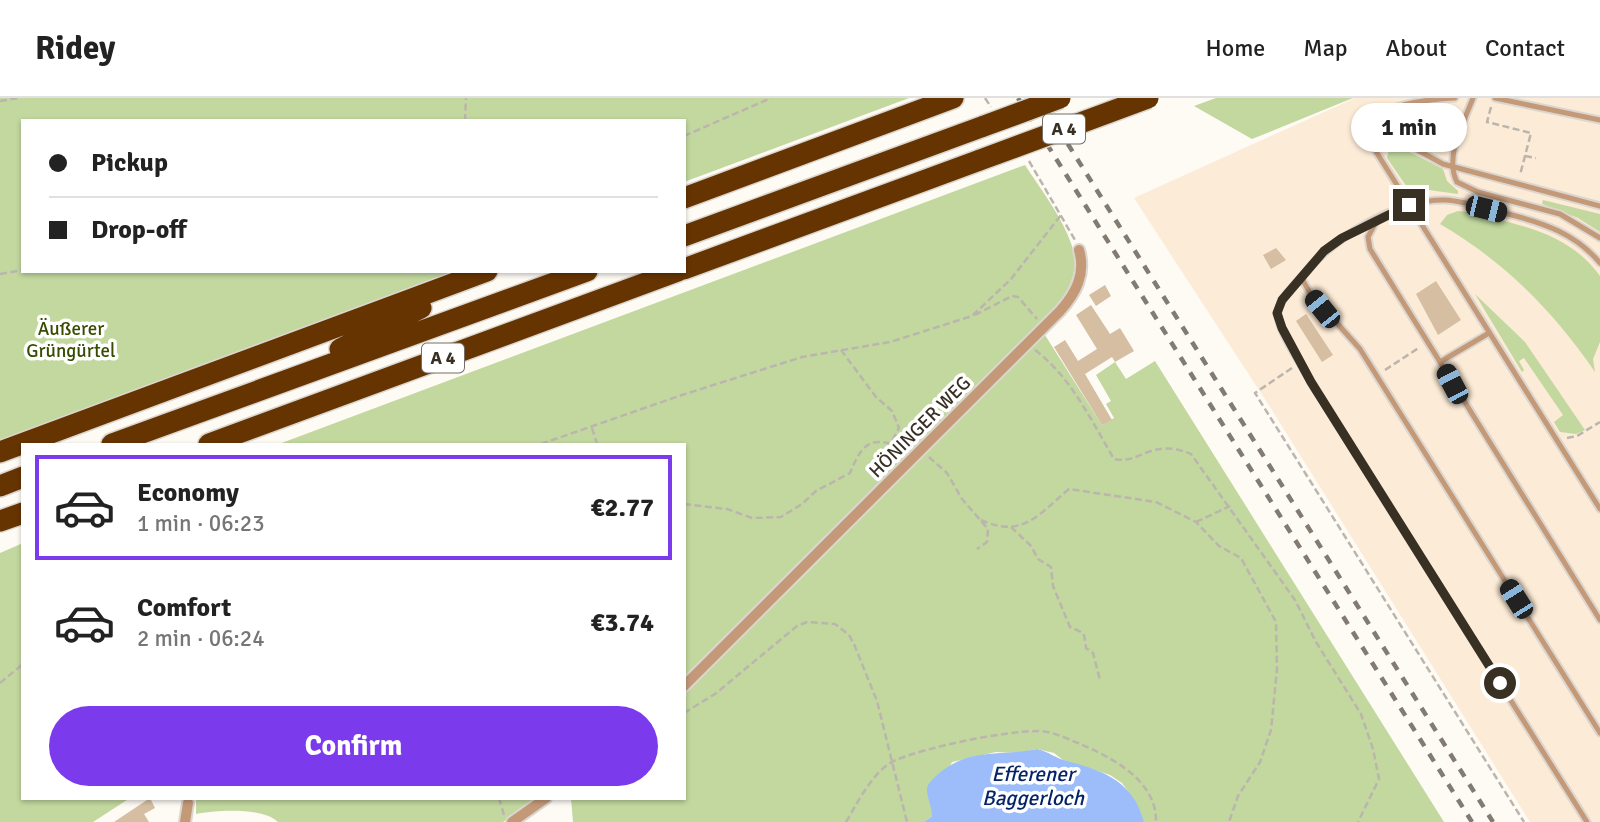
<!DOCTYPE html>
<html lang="en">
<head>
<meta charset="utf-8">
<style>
	body { margin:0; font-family:Signika,sans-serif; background:#f6f6f6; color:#222; height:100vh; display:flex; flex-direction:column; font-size:26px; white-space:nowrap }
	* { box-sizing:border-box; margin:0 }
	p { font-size:23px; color:#767676 }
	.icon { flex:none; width:38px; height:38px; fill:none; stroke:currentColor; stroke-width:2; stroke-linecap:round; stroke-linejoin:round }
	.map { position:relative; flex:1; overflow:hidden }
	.panel { position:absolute; left:21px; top:345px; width:665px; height:357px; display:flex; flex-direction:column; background:#fff; border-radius:0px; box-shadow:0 2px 5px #0004 }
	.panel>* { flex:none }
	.hud { position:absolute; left:21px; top:21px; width:665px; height:154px; border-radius:0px; box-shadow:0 2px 5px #0004; display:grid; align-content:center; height:154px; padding:0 28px; background:#fff }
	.end { position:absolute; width:32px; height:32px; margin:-16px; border:9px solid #393024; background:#fff; box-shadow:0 0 0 4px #fff }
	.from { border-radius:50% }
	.bubble { position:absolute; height:49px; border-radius:24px; background:#fff; box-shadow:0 2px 5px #0004; font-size:23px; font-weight:700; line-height:49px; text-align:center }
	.car { position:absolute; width:21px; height:42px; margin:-21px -10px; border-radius:9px; box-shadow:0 0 5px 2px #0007; background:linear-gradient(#222 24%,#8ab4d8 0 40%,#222 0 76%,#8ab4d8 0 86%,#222 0) }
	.hud b { display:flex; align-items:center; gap:24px; height:66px; font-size:26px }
	.hud b+b { border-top:2px solid #e0e0e0 }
	.hud i { width:18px; height:18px; background:#222 }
	ul { padding:12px 0 0; list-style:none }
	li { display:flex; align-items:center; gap:21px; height:105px; margin:0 14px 10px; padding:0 14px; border:4px solid transparent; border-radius:0px }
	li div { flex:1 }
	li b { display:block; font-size:26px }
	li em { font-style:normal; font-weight:700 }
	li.on { border-color:#7c3aed }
	li>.icon { width:63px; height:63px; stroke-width:1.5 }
	.primary-button { display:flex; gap:14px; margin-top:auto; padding:14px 28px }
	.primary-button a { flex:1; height:80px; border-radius:42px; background:#7c3aed; color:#fff; font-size:28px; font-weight:700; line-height:80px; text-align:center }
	header { display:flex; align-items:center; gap:42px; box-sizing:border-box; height:98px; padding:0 35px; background:#fff; border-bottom:2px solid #e0e0e0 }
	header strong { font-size:33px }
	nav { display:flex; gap:38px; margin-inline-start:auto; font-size:24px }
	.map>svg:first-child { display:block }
	.built { fill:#fcebd6 }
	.green { fill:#c2d89f }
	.water { fill:#9cbdf9 }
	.building { fill:#d5bea1 }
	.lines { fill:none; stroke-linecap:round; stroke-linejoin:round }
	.service-casing { stroke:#dbd6cf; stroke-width:9 }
	.minor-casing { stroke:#dbd6cf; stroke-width:14 }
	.motorway-casing { stroke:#dbd6cf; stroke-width:24 }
	.path { stroke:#bbb5ad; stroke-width:2.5; stroke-dasharray:7 3.5; stroke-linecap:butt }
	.service { stroke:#c49978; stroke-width:5 }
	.minor { stroke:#c49978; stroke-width:10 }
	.motorway { stroke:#663400; stroke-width:21 }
	.rail { stroke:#827b71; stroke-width:4.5; stroke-dasharray:9 9; stroke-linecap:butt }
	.motorway-bridge-casing { stroke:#dbd6cf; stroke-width:24; stroke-linecap:butt }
	.motorway-bridge { stroke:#663400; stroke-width:21 }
	.route { stroke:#393024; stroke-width:9 }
	.labels { text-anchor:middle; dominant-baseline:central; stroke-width:7; stroke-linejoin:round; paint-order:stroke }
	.shield { fill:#fff; stroke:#746e66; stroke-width:2 }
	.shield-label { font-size:18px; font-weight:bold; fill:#393024 }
	.park-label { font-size:19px; fill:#374c00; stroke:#fff }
	.street-label { font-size:19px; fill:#393024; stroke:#fff }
	.water-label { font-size:21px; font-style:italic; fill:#052468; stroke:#fff }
</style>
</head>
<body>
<header>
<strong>Ridey</strong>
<nav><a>Home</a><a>Map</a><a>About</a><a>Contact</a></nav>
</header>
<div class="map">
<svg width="1600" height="724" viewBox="0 0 1600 724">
	<rect width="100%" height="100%" fill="#fefaf4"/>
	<path class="built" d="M1355 0H1600V724H1530L1270 309 1134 100Z"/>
	<path class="green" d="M0 0H909L684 84V23H23V173H455L0 342Z
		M1216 0H1353L1252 41 1194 8Z
		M1396 47 1443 71 1447 83 1458 93V96L1407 89 1387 60 1389 51Z
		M1025 67C1041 92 1074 134 1075 164 1075 180 1066 196 1058 209L684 580V346H279Z
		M1543 102 1600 116V134L1578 120 1542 106Z
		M1458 113C1471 114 1484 118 1496 121 1537 131 1574 142 1600 178V244L1593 261 1595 274C1553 213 1505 164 1440 126L1447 117Z
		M1475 196 1525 244 1585 332 1576 336 1560 334 1554 324 1563 317 1524 260 1519 263 1524 272 1522 274Z
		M1043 234 1102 327 1114 320 1106 306 1111 303 1096 277 1115 264 1126 281 1155 263 1444 724H1144L1132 699 1122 685 1110 677 1063 662 1054 655 1037 651 1018 655 996 654 952 664 932 706V718L924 724H573L571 700H684V594L810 472Z
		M23 445V700H130L93 724H0V455Z
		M196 700H536L503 724H278C262 709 217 712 196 716Z"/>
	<path class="water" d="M1037 651C1049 654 1057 661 1067 663 1104 673 1133 683 1144 724H924L932 718C932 709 926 697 927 690 928 685 934 680 937 677 969 649 999 659 1037 651Z"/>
	<path class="building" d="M1276 150 1286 162 1271 171 1263 157Z
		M1436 183 1461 222 1438 237 1416 196Z
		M1105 187 1111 198 1096 208 1089 197Z
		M1091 207 1110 236 1120 230 1134 253 1115 264 1112 259 1085 276 1112 322 1102 327 1054 249 1065 242 1078 263 1097 251 1076 217Z
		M1306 216 1333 257 1322 264 1296 223Z
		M150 700 155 710 144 716 149 724H114Z"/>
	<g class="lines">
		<defs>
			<path id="service" d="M1455 0C1434 1 1377 5 1371 30 1370 37 1374 45 1375 52L1600 411
				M1473 0C1464 24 1444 59 1457 84L1478 94 1560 116 1600 140
				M1495 0 1600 22
				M1375 52 1392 41 1401 43 1443 66 1600 108
				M1376 124 1368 139 1370 151 1600 522
				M1301 179 1310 195 1360 251 1600 635
				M1440 264 1489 235
				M1587 724 1311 284C1302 267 1279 235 1278 217 1277 203 1295 187 1303 177 1333 140 1396 101 1445 102 1466 103 1488 111 1508 116 1544 125 1576 136 1600 165"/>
			<path id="minor" d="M684 588 1060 213C1076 195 1086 176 1079 152
				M185 724 188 705
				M512 724 546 700"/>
			<path id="motorway" d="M684 100 953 0
				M684 138 984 28
				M684 171 980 62
				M340 251 421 210
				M112 346 587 173
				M209 346 678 173
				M0 354 487 173
				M0 388 23 379
				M0 423 23 415"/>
		</defs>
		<use href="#service" class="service-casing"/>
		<use href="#minor" class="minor-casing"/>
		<use href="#motorway" class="motorway-casing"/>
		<path class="path" d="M985 0 991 9
			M0 3 19 0
			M1491 9 1487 24 1531 35 1520 77
			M465 23 466 0
			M684 38 771 0
			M1525 58 1536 60
			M1029 63 1075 142
			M0 176 23 172
			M975 217 1012 198 1018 199 1037 221
			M841 252 876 299 892 313 899 330 891 345
			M1035 252C1071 279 1091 322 1114 361 1140 367 1150 339 1191 356L1295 502 1316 544 1361 616 1373 651 1379 681 1358 724
			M1292 270 1255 295 1524 724
			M1385 272 1420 249
			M592 330 597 346
			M1567 340 1577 338 1600 324
			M541 346 682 297 802 259 890 244 972 218 1011 181 1061 117
			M929 359 947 375 962 401 988 431 987 444 977 451
			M684 406 727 411 752 420 781 419 802 406 816 393 850 375C863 343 872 337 906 351
			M981 422C1023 441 1039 416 1069 391L1156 404 1196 424 1219 448 1241 460 1276 524 1277 571 1271 632 1260 664 1238 698 1229 724
			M1196 424 1230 408
			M1011 429 1031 448 1038 461 1051 469 1053 488 1070 529C1085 536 1084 532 1086 550L1093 555 1100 582
			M0 585 23 566
			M684 615 715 596 797 528 807 524 835 526 849 537 854 546 877 603 907 724
			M499 700 504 717
			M846 724C858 704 874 671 896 662 927 649 1004 633 1038 633 1052 633 1065 640 1078 645 1111 659 1157 682 1156 724"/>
		<use href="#service" class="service"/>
		<use href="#minor" class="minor"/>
		<use href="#motorway" class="motorway"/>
		<path class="rail" d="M1018 0 1472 724
			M1039 0 1493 724"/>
		<defs>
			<path id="motorway-bridge" d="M984 28 1060 0
				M980 62 1148 0"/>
		</defs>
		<use href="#motorway-bridge" class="motorway-bridge-casing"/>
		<use href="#motorway-bridge" class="motorway-bridge"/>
	</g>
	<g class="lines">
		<path class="route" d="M1409 107 1342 140 1324 153 1282 202 1277 215 1282 230 1311 284 1500 585"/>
	</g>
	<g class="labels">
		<g class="shield">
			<rect x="1043" y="16.5" width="42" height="29" rx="5"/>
			<rect x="422" y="245.5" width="42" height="29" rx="5"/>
		</g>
		<g class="shield-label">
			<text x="1064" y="31">A 4</text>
			<text x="443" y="260">A 4</text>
		</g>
		<g class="park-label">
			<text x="71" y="231">Äußerer<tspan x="71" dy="22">Grüngürtel</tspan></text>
		</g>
		<g class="street-label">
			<text transform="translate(920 329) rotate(-45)">HÖNINGER WEG</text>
		</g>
		<g class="water-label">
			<text x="1033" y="676">Efferener<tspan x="1033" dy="24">Baggerloch</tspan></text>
		</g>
	</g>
</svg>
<i class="end from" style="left:1500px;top:585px"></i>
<i class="end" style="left:1409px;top:107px"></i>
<div class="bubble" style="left:1351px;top:5px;width:116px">1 min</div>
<i class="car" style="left:1486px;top:111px;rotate:104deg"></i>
<i class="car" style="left:1322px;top:211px;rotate:321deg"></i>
<i class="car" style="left:1452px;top:286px;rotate:332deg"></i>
<i class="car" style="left:1516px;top:501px;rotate:328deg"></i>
<div class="hud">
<b><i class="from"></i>Pickup</b>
<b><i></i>Drop-off</b>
</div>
<section class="panel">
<ul>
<li class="on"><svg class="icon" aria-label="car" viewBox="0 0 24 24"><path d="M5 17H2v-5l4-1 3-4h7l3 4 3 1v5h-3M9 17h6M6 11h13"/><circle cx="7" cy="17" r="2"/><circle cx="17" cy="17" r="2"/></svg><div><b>Economy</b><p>1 min · 06:23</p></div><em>€2.77</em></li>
<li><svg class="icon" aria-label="car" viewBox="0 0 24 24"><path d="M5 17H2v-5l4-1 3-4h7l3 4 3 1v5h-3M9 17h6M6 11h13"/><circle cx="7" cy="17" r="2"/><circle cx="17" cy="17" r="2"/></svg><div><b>Comfort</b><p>2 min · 06:24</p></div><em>€3.74</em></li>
</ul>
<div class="primary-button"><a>Confirm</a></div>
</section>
</div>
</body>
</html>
